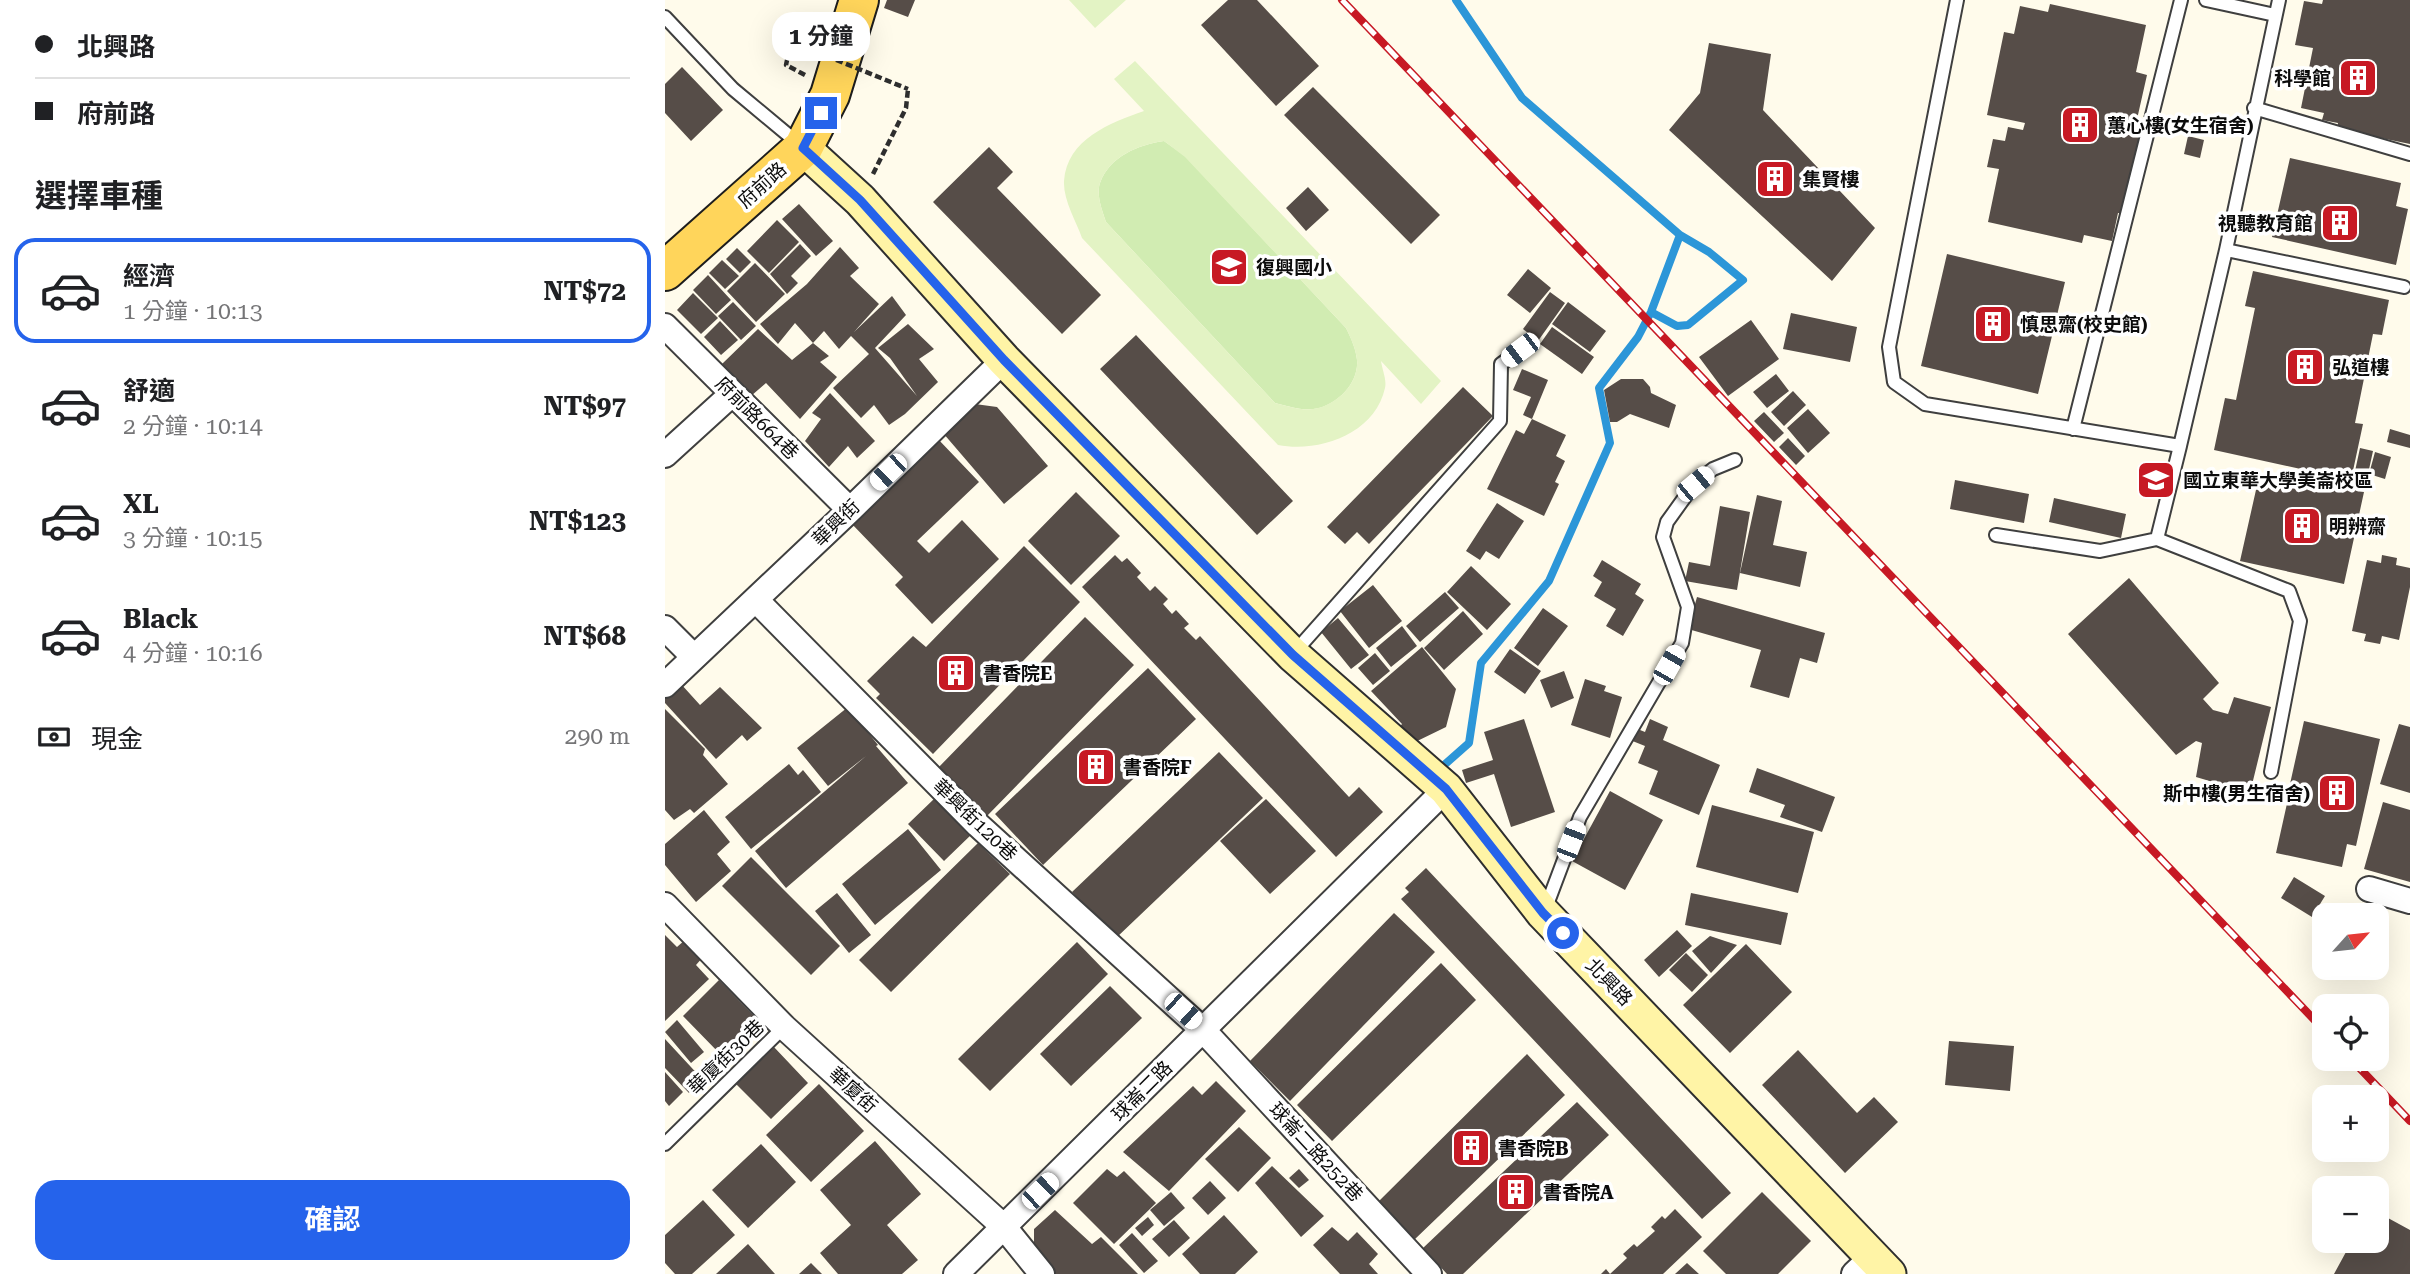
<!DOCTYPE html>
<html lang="zh-TW">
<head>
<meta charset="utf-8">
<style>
	body { margin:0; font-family:"Roboto Serif","Noto Sans TC",serif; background:#f2f2f2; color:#202124; height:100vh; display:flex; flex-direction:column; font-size:26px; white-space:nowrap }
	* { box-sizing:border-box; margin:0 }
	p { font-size:23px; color:#757577 }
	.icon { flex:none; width:38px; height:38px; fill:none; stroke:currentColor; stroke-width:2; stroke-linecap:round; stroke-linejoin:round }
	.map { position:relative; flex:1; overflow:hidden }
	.panel { display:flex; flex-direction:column; background:#fff; width:665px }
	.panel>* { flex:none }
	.guide { display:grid; align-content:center; height:154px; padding:0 35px; background:#fff }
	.needle { width:46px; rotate:63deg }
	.controls { position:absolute; left:1647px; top:903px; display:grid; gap:14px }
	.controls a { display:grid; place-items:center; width:77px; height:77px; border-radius:14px; background:#fff; box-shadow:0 7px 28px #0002; font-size:35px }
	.end { position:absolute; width:32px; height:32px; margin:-16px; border:9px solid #2563eb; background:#fff; box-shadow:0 0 0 4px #fff }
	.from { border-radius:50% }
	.bubble { position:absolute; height:49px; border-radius:21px; background:#fff; box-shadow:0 7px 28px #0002; font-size:23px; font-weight:700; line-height:49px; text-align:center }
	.car { position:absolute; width:21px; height:42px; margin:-21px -10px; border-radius:9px; box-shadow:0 0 5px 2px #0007; background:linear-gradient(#fff 24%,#345 0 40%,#fff 0 76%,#345 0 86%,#fff 0) }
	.guide b { display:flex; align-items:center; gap:24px; height:66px; font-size:26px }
	.guide b+b { border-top:2px solid #e0e0e0 }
	.guide i { width:18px; height:18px; background:#202124 }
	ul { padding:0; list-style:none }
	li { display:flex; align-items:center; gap:21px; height:105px; margin:0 14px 10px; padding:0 21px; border:4px solid transparent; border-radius:21px }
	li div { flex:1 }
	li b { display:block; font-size:26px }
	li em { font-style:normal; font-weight:700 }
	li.selected { border-color:#2563eb }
	li>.icon { width:63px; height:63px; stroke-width:1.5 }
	h2 { padding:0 35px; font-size:32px; line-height:84px }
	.pay { display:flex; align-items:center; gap:18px; height:77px; padding:0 35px; font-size:26px }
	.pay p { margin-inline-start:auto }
	.button { display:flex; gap:14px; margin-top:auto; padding:14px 35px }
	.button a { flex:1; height:80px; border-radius:21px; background:#2563eb; color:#fff; font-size:28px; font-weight:700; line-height:80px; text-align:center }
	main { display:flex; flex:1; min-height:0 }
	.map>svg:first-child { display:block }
	.green { fill:#d1ecb2 }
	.pitch { fill:#e3f3c4; fill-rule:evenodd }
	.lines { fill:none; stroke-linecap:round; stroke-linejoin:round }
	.stream { stroke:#2c96d8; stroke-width:8 }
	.building { fill:#564d48 }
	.lane-casing { stroke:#3f3f3f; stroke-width:16 }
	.street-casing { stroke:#3f3f3f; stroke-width:28 }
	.secondary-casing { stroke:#2e2e2e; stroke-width:37 }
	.primary-casing { stroke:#1d1d1d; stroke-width:42 }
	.path { stroke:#2e2e2e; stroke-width:4.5; stroke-dasharray:7 3.5; stroke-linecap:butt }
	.lane { stroke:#fff; stroke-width:12 }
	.street { stroke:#fff; stroke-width:24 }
	.secondary { stroke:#fff4a6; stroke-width:33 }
	.primary { stroke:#ffd55b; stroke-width:38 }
	.rail-casing { stroke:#c71924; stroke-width:8 }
	.rail { stroke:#fff; stroke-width:5; stroke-dasharray:16; stroke-linecap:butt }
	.path-bridge { stroke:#2e2e2e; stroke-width:4.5; stroke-dasharray:7 3.5; stroke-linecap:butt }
	.route { stroke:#2563eb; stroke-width:9 }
	.labels { text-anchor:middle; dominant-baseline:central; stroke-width:7; stroke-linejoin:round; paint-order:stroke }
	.poi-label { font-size:19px; font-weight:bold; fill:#0c0c0c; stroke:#fff; text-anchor:start }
	.street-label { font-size:19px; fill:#0c0c0c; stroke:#fff }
</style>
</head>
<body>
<main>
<section class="panel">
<div class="guide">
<b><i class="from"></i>北興路</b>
<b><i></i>府前路</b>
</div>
<h2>選擇車種</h2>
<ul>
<li class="selected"><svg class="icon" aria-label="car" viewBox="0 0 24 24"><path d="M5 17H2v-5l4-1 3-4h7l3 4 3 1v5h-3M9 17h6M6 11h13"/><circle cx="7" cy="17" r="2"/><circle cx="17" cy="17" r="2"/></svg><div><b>經濟</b><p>1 分鐘 · 10:13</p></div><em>NT$72</em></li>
<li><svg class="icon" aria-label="car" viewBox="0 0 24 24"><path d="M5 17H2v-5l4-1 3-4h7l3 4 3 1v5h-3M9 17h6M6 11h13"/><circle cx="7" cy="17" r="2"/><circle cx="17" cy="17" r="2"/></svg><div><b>舒適</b><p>2 分鐘 · 10:14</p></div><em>NT$97</em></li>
<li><svg class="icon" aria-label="car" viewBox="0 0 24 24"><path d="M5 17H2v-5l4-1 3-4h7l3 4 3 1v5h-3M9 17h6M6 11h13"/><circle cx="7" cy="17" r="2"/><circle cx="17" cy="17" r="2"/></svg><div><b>XL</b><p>3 分鐘 · 10:15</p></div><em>NT$123</em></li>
<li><svg class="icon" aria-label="car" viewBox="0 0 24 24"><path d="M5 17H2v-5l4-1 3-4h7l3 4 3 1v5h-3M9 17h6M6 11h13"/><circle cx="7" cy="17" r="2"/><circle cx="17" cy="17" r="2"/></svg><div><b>Black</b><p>4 分鐘 · 10:16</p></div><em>NT$68</em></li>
</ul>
<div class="pay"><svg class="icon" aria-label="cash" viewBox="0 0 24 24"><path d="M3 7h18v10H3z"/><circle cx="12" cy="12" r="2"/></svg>現金<p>290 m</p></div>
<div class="button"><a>確認</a></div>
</section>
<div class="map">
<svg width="1745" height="1274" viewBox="0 0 1745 1274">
	<rect width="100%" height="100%" fill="#fffbeb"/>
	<path class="green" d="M499 141 520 156 681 328C686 338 691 349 692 360 694 382 674 403 654 408 639 412 623 406 610 403L441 222C437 210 431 195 435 183 445 156 473 145 499 141Z"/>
	<path class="pitch" d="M404 0H461L430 28Z
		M470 61 776 381 756 404 716 361C717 369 722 380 720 388 710 434 654 453 613 445L417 238C411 221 398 200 399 181 402 139 445 123 479 111L449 79ZM499 141 520 157 681 328C686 339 691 349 692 360 694 382 674 403 653 408 639 412 623 406 610 403L441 222C437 210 431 195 435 183 445 156 473 145 499 141Z"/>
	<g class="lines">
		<path class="stream" d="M986 312 1012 326 1023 325 1078 280 1044 252 1015 235
			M778 766 804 743 816 663 884 581 945 443 934 388 973 337 986 312 1015 235 857 98 791 0"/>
	</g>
	<path class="building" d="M222 0H250L243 17 219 8Z
		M563 0H592L654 66 611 106 536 25Z
		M1658 0H1745V144L1672 129 1673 123 1657 120 1659 113 1636 108 1648 48 1630 45 1639 1 1657 4Z
		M1385 4 1481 25 1471 72 1482 75 1470 128 1479 130 1462 214 1453 213 1447 241 1419 235 1417 243 1323 222 1334 169 1322 167 1328 139 1340 141 1343 127 1358 130 1360 123 1322 115 1339 32 1349 34 1355 6 1383 12Z
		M1044 43 1106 54 1098 110 1210 228 1167 281 1004 130 1035 93Z
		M17 67 58 110 26 141 0 113V84Z
		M648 87 775 215 746 244 619 115Z
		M1523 136 1539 140 1535 158 1519 154Z
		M324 147 348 172 332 188 436 295 397 334 268 202Z
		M1625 158 1736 183 1731 206 1743 209 1731 265 1607 237Z
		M643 187 664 210 641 231 621 208Z
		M134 204 168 241 151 256 117 219Z
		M112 220 134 242 104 273 82 251Z
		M135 244 146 256 126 276 133 283 122 294 105 274Z
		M175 247 194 268 185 276 214 304 189 332 227 296 241 315 210 348 252 396 225 358 213 348 243 324 269 349 254 359 273 382 240 414 224 425 209 405 196 418 168 388 204 354 186 336 174 349 159 331 148 343 164 356 155 362 172 377 135 419 101 383 86 396 57 364 93 329 127 360 148 343 130 323 113 344 95 324 142 284Z
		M72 248 86 262 75 273 61 259Z
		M1282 254 1400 282 1373 394 1256 366Z
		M57 260 74 276 60 289 44 273Z
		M90 263 120 294 91 322 62 291Z
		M863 269 886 288 865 313 842 295Z
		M1588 271 1724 300 1717 335 1708 334 1690 423 1698 424 1686 480 1549 450 1560 398 1571 400 1590 308 1580 306Z
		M43 275 66 300 51 314 28 290Z
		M885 292 900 303 873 341 858 329Z
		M28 293 53 318 36 334 12 310Z
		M68 302 91 326 76 340 53 316Z
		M903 302 941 331 925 352 887 324Z
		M1126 313 1192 327 1185 362 1118 349Z
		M1086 320 1114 359 1063 396 1034 357Z
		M55 321 73 340 56 355 39 337Z
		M887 327 929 357 917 374 875 344Z
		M471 335 628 501 592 535 435 369Z
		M857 369 883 380 867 419 858 415 866 397 848 390Z
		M1111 374 1124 391 1102 408 1088 392Z
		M956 379H978L985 387 986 393 1011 405 1004 428 965 414 952 422H945L939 390Z
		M798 387 828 416 704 544 692 532 680 544 662 527Z
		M1128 391 1141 405 1119 426 1106 412Z
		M165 393 210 441 192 458 183 446 164 467 140 441 156 419 147 413Z
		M310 404 332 407 383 466 339 504 278 433Z
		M1143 409 1165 433 1143 453 1122 428Z
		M1099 412 1119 433 1109 442 1089 421Z
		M867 419 901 435 891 456 900 461 890 482 894 484 879 516 822 489 851 430 859 434Z
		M1725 429 1745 435V448L1722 442Z
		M272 438 314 482 252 541 264 553 297 520 334 559 267 624 230 585 238 577 185 522Z
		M1123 438 1140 456 1131 465 1114 447Z
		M1695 448 1708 451 1700 488 1687 485Z
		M1710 452 1726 457 1720 479 1704 474Z
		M1620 474 1699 492 1679 584 1575 561 1593 481 1617 486Z
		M1290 480 1364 494 1359 523 1285 509Z
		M411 492 455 536 406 585 363 541Z
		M1092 495 1117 501 1108 545 1142 552 1135 587 1075 573Z
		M1389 498 1461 514 1456 538 1384 522Z
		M832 503 859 521 834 559 821 551 815 560 801 551Z
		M1055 506 1085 512 1072 590 1020 581 1024 562 1045 566Z
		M359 546 415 602 268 754 211 698 215 694 202 681 248 636 261 647Z
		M450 555 457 562 462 558 476 573 472 577 485 591 490 586 503 599 498 604 507 614 511 610 524 624 519 628 531 640 535 636 684 797 694 787 718 812 671 857 417 587Z
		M1717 555 1732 558 1731 565 1745 568V587L1734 640 1717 636 1715 644 1699 641 1701 634 1687 631 1702 560 1716 563Z
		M937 560 976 584 970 594 979 600 958 636 941 626 951 609 929 596 937 582 928 576Z
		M806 566 846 604 822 630 782 592Z
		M1464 578 1554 683 1538 699 1548 710 1563 714 1569 697 1606 707 1585 793 1531 777 1537 743 1531 741 1511 755 1403 634Z
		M708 585 737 621 704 648 675 611Z
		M780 592 794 608 755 642 741 626Z
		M1032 597 1160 633 1152 663 1135 658 1124 698 1085 687 1096 650 1023 629Z
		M878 608 903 626 873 666 849 648Z
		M798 611 818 634 779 670 759 648Z
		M420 617 469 665 321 817 272 769Z
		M673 618 704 655 686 669 656 632Z
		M737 626 752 646 726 667 711 648Z
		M757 647 791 689 781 727 744 745 732 730 737 724 706 691Z
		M845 649 876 671 860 694 829 672Z
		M710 653 725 671 708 685 693 668Z
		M483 668 531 719 378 865 330 814Z
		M899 671 909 698 886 708 875 680Z
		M920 679 941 686 939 691 957 697 945 738 906 725Z
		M16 684 35 705 55 687 97 728 82 741 77 735 51 759 0 703V698Z
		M183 707 213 745 211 746 243 783 121 888 90 851 201 756 163 786 132 748Z
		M0 709 40 749 38 755 63 784 29 813 25 809 9 820 0 810Z
		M859 719 890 812 846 827 829 774 801 783 797 770 828 760 819 732Z
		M985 719 1003 727 998 740 1055 765 1034 815 984 794 993 771 973 763 980 746 965 740 970 728 980 732Z
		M1639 721 1715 739 1691 846 1682 844 1677 867 1611 853 1623 799 1638 803 1642 787 1625 784Z
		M1734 724 1745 727V793L1715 784Z
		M554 752 598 798 451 938 407 892Z
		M124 764 133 775 138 770 156 792 86 849 60 817Z
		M1092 768 1170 797 1157 832 1115 817 1120 805 1084 792Z
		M945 791 998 820 960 890 907 861Z
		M270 798 288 817 291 814 308 833 279 861 243 824Z
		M601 799 651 851 605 894 555 841Z
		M1718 802 1745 810V882L1699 869Z
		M1047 805 1149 832 1133 893 1031 867Z
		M39 810 65 842 52 854 66 871 31 902 0 865V844Z
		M243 829 276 870 210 925 177 884Z
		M313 843 345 874 226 992 194 960Z
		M86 857 175 946 146 975 57 886Z
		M761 868 1066 1193 1037 1219 736 899 744 892 740 888Z
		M1629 877 1660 896 1647 917 1616 898Z
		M172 893 206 935 184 953 150 911Z
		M1026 893 1123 913 1116 945 1020 925Z
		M729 913 770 952 625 1101 585 1061Z
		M1012 930 1027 946 994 977 979 960Z
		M0 935 12 947 21 939 38 957 31 965 44 979 0 1021Z
		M1045 936 1072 945 1046 973 1027 951Z
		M412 942 443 974 325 1091 293 1059Z
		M1081 944 1127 992 1065 1053 1018 1005Z
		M1021 953 1043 975 1027 992 1004 970Z
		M776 963 811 1000 667 1141 632 1105Z
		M54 980 92 1019 56 1055 18 1016Z
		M445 986 477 1018 406 1086 375 1054Z
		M12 1020 39 1052 26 1063 0 1032Z
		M0 1039 38 1080 24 1093 0 1068Z
		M1284 1041 1349 1046 1345 1091 1280 1085Z
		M108 1046 143 1083 106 1119 70 1083Z
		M1133 1050 1192 1113 1209 1097 1233 1122 1180 1173 1097 1085Z
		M862 1054 900 1095 749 1240 714 1201Z
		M0 1072 18 1092 4 1106 0 1101Z
		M551 1081 581 1111 504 1191 458 1152 528 1086 537 1095Z
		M154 1084 199 1131 146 1182 101 1135Z
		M912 1102 944 1135 798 1274H782L758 1248Z
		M574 1127 606 1158 573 1192 540 1159Z
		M210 1141 256 1194 222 1225 253 1260 237 1274H173L155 1253 186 1225 155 1190Z
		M96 1144 131 1182 83 1228 47 1190Z
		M607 1166 659 1216 636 1237 590 1183Z
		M442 1169 452 1177 459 1171 491 1203 449 1244 408 1203Z
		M634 1169 644 1180 634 1188 624 1178Z
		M545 1181 561 1198 543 1215 527 1198Z
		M506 1192 520 1208 499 1226 485 1210Z
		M1097 1192 1146 1241 1113 1274H1061L1038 1251Z
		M38 1200 70 1235 27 1274H10L0 1263V1235Z
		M1010 1209 1037 1237 998 1274H936L941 1269 945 1274 962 1258 958 1254 969 1244 972 1247 990 1231 986 1227 997 1216 1000 1219Z
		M390 1210 427 1244 436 1237 473 1274H386L369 1257V1229Z
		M1712 1212 1745 1230V1274H1669L1687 1241H1712Z
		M559 1215 593 1252 570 1274H535L517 1254Z
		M483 1217 489 1225 477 1236 470 1228Z
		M509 1220 525 1238 504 1257 487 1239Z
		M667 1227 683 1241 692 1232 713 1254 704 1264 713 1274H675L648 1245Z
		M467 1233 493 1261 479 1273 454 1245Z
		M83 1244 110 1274H51Z
		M146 1263 157 1274H134Z
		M1022 1263 1034 1274H1010Z"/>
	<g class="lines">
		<defs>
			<path id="lane" d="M1292 0 1224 347 1229 382 1260 404 1515 446 1561 250 1614 0
				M1541 0 1610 15
				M0 17 68 89 134 144
				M1589 108 1745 154
				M1561 250 1739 287
				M1408 429 1516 0
				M1331 535 1435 551 1492 539 1624 591 1635 621 1606 772
				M1492 539 1515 446
				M628 654 835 421 836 364 855 350
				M880 910 915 817 1017 643 1023 607 998 537 1002 522 1030 483 1048 469 1070 460
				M0 1144 119 1027"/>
			<path id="street" d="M0 326 185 510
				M0 455 67 394
				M91 600 313 825 538 1030 764 1274
				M0 628 28 656
				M0 685 185 510 339 360
				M1704 889 1745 901
				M0 905 119 1027 339 1227 377 1274
				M291 1274 781 789
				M1189 1274 1207 1257"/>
			<path id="secondary" d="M138 148 195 200 339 360 628 655 781 789 878 913 1224 1274"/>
			<path id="primary" d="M0 271 138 148 165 95 194 0"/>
		</defs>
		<use href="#lane" class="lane-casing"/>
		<use href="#street" class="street-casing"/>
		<use href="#secondary" class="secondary-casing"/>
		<use href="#primary" class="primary-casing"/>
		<path class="path" d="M140 75 121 65 125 46 142 48
			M208 174 241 108 243 89"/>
		<use href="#lane" class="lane"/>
		<use href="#street" class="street"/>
		<use href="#secondary" class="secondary"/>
		<use href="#primary" class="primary"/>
		<defs>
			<path id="rail" d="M677 0 1659 1030
				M1686 1059 1745 1121"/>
		</defs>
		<use href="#rail" class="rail-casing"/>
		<use href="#rail" class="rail"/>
		<path class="path-bridge" d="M142 48 243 89"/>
	</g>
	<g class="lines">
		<path class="route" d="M156 113 138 148 195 200 339 360 628 655 781 789 878 913 898 933"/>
	</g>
	<defs>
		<symbol id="building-square" viewBox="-11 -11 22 22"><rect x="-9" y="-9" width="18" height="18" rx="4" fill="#c71924" stroke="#fff"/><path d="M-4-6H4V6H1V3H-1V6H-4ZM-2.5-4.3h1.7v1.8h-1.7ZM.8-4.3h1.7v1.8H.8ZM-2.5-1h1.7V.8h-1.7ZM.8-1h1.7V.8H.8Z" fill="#fff"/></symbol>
		<symbol id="school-square" viewBox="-11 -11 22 22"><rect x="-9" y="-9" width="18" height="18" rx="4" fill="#c71924" stroke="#fff"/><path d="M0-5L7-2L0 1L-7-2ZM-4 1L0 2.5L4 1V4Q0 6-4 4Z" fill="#fff"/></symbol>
		<symbol id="university-square" viewBox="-11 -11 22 22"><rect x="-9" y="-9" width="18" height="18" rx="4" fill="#c71924" stroke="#fff"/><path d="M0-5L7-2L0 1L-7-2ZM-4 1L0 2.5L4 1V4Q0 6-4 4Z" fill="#fff"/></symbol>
	</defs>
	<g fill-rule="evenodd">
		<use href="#building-square" x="1671" y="56" width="44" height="44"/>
		<use href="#building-square" x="1393" y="103" width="44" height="44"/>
		<use href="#building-square" x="1088" y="157" width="44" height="44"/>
		<use href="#building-square" x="1653" y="201" width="44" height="44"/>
		<use href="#school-square" x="542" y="245" width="44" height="44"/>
		<use href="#building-square" x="1306" y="302" width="44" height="44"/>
		<use href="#building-square" x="1618" y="345" width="44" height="44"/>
		<use href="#university-square" x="1469" y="458" width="44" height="44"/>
		<use href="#building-square" x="1615" y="504" width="44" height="44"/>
		<use href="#building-square" x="269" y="651" width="44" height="44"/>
		<use href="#building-square" x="409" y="745" width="44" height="44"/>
		<use href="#building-square" x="1650" y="771" width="44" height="44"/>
		<use href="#building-square" x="784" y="1126" width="44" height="44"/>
		<use href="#building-square" x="829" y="1170" width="44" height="44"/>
	</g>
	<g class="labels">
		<g class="poi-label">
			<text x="1666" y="78" text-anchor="end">科學館</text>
			<text x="1442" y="125">蕙心樓(女生宿舍)</text>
			<text x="1137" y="179">集賢樓</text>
			<text x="1648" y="223" text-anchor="end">視聽教育館</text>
			<text x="591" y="267">復興國小</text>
			<text x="1355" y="324">慎思齋(校史館)</text>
			<text x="1667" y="367">弘道樓</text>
			<text x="1518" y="480">國立東華大學美崙校區</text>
			<text x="1664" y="526">明辨齋</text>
			<text x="318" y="673">書香院E</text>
			<text x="458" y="767">書香院F</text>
			<text x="1645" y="793" text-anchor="end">斯中樓(男生宿舍)</text>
			<text x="833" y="1148">書香院B</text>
			<text x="878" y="1192">書香院A</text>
		</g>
		<g class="street-label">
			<text transform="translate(97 185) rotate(-42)">府前路</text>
			<text transform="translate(92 418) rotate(45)">府前路664巷</text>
			<text transform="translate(171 523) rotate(-44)">華興街</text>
			<text transform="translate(310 820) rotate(44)">華興街120巷</text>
			<text transform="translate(944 982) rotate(46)">北興路</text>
			<text transform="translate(61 1057) rotate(-44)">華廈街30巷</text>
			<text transform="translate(188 1090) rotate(42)">華廈街</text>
			<text transform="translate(477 1091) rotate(-45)">球崙二路</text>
			<text transform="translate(651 1152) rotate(47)">球崙二路252巷</text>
		</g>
	</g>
</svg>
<div class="controls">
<a><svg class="needle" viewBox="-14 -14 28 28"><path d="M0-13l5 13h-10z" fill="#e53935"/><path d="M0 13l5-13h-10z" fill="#757577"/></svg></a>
<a><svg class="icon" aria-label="locate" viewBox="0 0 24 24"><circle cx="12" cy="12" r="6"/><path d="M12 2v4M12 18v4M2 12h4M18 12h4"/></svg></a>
<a>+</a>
<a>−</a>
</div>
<i class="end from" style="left:898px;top:933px"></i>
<i class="end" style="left:156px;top:113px"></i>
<div class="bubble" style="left:107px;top:12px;width:98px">1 分鐘</div>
<i class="car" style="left:855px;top:350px;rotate:233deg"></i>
<i class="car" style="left:223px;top:472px;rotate:226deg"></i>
<i class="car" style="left:1030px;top:484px;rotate:50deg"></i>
<i class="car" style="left:1004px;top:665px;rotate:30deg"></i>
<i class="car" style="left:906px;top:841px;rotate:21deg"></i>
<i class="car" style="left:518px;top:1011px;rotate:132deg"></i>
<i class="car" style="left:375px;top:1191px;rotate:46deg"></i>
</div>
</main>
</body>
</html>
